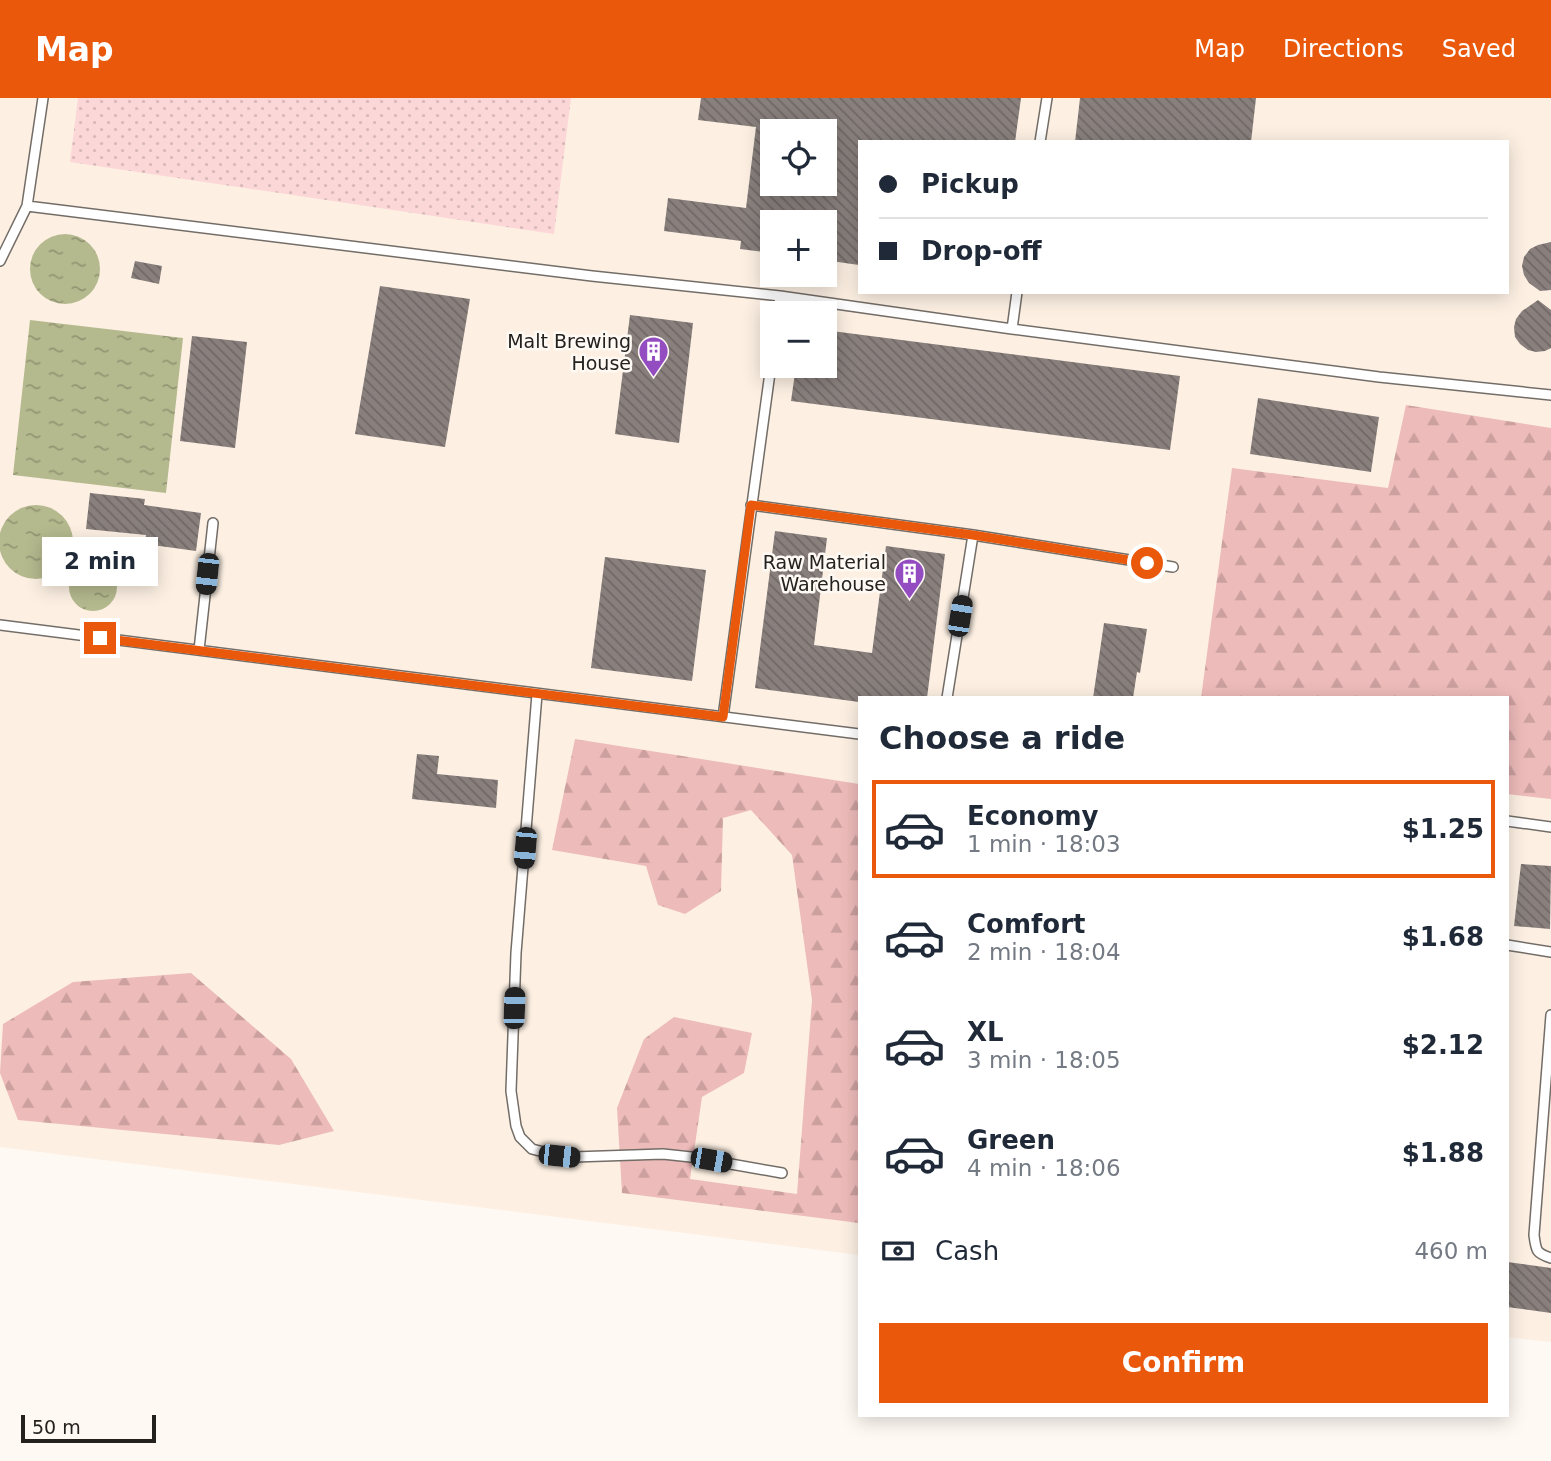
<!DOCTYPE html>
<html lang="en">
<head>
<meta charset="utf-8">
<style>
	body { margin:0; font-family:"DejaVu Sans",sans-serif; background:#f2f2f3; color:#1f2937; height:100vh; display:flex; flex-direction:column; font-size:26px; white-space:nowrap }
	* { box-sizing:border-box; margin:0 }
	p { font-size:23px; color:#747a83 }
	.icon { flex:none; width:38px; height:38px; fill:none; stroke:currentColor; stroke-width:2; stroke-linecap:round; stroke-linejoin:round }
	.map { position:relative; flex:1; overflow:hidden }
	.drawer { position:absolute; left:858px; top:598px; width:651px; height:721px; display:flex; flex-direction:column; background:#fff; border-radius:0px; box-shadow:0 4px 18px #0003 }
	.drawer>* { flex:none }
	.top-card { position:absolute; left:858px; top:42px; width:651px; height:154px; border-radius:0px; box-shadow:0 4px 18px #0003; display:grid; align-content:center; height:154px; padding:0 21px; background:#fff }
	.controls { position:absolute; left:760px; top:21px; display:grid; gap:14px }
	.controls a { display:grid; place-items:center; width:77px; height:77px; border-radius:0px; background:#fff; box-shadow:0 4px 18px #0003; font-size:35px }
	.scale { position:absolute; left:21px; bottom:18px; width:135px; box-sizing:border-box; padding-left:7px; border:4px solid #24221f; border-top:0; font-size:19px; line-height:24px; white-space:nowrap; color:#24221f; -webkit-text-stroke:5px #fff9f4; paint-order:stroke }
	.end { position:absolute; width:32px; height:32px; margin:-16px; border:9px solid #ea580c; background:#fff; box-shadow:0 0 0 4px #fff }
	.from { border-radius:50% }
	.bubble { position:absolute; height:49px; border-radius:0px; background:#fff; box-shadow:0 4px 18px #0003; font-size:23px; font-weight:700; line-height:49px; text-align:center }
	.car { position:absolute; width:21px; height:42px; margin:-21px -10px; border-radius:9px; box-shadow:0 0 5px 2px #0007; background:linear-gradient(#222 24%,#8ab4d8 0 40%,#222 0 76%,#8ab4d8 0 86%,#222 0) }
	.top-card b { display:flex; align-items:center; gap:24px; height:66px; font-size:26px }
	.top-card b+b { border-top:2px solid #e0e1e3 }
	.top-card i { width:18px; height:18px; background:#1f2937 }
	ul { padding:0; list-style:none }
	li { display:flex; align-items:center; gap:21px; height:98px; margin:0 14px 10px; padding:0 7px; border:4px solid transparent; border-radius:0px }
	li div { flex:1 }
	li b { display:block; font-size:26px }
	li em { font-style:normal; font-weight:700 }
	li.current { border-color:#ea580c }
	li>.icon { width:63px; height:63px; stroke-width:1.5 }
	h2 { padding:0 21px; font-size:32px; line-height:84px }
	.pay { display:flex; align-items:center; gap:18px; height:77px; padding:0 21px; font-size:26px }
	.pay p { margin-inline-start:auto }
	.cta { display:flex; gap:14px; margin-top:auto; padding:14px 21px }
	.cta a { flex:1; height:80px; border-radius:0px; background:#ea580c; color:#fff; font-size:28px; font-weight:700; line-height:80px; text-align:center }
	header { display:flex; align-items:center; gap:42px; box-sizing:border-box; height:98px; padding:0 35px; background:#ea580c; color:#fff }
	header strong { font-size:33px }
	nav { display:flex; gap:38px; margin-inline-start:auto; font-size:24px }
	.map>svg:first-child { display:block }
	.built { fill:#fdf0e3; fill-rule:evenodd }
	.grass { fill:url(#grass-dots) }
	.forest { fill:url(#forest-firs) }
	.water { fill:url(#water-ripples) }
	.building { fill:url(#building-back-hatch); fill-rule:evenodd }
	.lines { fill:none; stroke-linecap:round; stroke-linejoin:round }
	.lane-casing { stroke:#736d67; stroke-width:12 }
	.lane { stroke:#fff; stroke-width:9 }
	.route { stroke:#ea580c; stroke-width:9 }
	.labels { text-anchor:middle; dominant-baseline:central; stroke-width:5; stroke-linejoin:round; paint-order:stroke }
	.poi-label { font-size:19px; fill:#24221f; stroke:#fff9f4; text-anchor:end }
</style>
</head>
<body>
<header>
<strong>Map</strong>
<nav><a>Map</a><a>Directions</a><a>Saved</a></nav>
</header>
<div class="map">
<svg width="1551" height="1363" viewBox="0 0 1551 1363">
	<defs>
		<pattern id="grass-dots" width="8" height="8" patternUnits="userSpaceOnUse" patternTransform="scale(1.75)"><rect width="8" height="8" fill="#fcd7d7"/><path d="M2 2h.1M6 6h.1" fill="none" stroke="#d8b8b8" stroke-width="1.8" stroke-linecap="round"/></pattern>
		<pattern id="forest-firs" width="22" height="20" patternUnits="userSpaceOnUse" patternTransform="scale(1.75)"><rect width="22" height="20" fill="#edbbba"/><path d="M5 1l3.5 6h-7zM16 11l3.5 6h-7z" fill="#cba09f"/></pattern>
		<pattern id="water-ripples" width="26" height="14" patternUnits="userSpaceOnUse" patternTransform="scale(1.75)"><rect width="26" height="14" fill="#b5b98e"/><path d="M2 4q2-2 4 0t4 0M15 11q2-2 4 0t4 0" fill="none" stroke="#939673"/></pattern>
		<pattern id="building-back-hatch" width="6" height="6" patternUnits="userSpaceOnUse" patternTransform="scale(1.75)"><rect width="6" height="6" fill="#89807d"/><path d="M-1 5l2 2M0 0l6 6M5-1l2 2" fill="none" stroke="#706866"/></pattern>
	</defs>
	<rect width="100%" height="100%" fill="#fff9f4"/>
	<path class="built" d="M0 0H1551V1244L1507 1239V600H859V1157L0 1049ZM772 33H824V86H772ZM859 44H1507V194H859ZM772 124H824V177H772ZM772 215H824V268H772Z"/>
	<path class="grass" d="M78 0H571L554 136 70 64Z"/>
	<path class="forest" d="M1406 307 1551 330V701L1507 696V600H1201L1232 370 1388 390Z
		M575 641 859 686V1125L622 1095 617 1010 644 941 674 919 752 935 744 975 702 999 690 1081 797 1096 812 902 792 757 751 712 723 720 721 793 685 816 658 807 646 768 552 752Z
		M191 875 291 961 334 1033 279 1047 18 1022 0 975 3 926 73 884Z"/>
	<path class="water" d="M30 171a35 35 0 1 1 70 0a35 35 0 1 1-70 0Z
		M30 222 183 240 166 395 13 377Z
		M-1 444a37 37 0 1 1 74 0a37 37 0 1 1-74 0Z
		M69 489a24 24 0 1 1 48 0a24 24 0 1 1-48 0Z"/>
	<path class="building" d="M701 0H1021L1015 44H859V167L824 162V124H772V155L740 151 741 143 664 133 668 100 746 110 756 29 698 22ZM772 33H824V86H772Z
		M1080 0H1256L1251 44H1075Z
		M1551 144V192L1540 193 1529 185 1524 177 1522 168 1524 159 1530 151 1538 147Z
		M135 163 162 168 159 186 131 180Z
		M380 188 470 201 445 349 355 336Z
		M1538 202 1551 212V250L1545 253 1536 254 1528 252 1520 246 1515 239 1514 229 1516 221 1522 213Z
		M630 217 693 225 679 345 615 336Z
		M824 232 1180 278 1170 352 791 303 796 268H824Z
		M192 238 247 244 235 350 180 343Z
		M1258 300 1379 319 1371 374 1250 356Z
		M90 395 145 401 144 407 201 415 196 453 145 446 146 437 86 431Z
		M775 433 827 440 814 547 872 555 886 448 945 456 927 600H859V604L755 590Z
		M605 459 706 472 692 583 591 570Z
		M1104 525 1147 531 1140 575 1137 574 1133 600H1093Z
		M417 656 439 658 437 676 498 682 496 710 412 701Z
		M1521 766 1551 768 1550 831 1514 828Z
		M1507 1164 1551 1170V1215L1507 1209Z"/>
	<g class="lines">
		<defs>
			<path id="lane" d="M1040 44 1047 0
				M27 108 592 178 780 198 1012 231 1379 279 1551 297
				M0 163 27 108 43 0
				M778 215 780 198
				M1012 231 1017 194
				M751 407 973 437 1173 469
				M0 527 859 636
				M199 552 213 425
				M537 596 516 855 511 993 516 1028 520 1039 532 1051 559 1058 574 1059 663 1056 691 1059 782 1075
				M947 600 973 437
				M723 619 772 260
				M1507 723 1551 729
				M1507 847 1551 854
				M1551 917 1534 1137C1536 1153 1536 1155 1551 1160"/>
		</defs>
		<use href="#lane" class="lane-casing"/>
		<use href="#lane" class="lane"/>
	</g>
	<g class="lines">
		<path class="route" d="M100 540 723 619 751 407 973 437 1147 465"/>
	</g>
	<defs>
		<symbol id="building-pin" viewBox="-11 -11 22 30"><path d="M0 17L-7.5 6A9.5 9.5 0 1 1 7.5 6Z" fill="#934dc1" stroke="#fff9f4"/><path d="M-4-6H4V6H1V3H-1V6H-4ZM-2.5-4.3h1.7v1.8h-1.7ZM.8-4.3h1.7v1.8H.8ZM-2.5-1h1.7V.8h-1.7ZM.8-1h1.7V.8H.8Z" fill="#fff"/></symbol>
	</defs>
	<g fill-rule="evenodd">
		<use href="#building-pin" x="636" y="236" width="35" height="47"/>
		<use href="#building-pin" x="892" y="458" width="35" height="47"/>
	</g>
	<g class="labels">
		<g class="poi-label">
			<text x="631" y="243">Malt Brewing<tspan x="631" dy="22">House</tspan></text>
			<text x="886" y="464">Raw Material<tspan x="886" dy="22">Warehouse</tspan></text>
		</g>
	</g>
</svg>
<div class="controls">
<a><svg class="icon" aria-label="locate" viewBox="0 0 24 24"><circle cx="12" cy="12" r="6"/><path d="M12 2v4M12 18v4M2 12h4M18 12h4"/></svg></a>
<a>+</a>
<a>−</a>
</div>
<div class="scale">50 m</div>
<i class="end from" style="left:1147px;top:465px"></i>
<i class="end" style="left:100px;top:540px"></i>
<div class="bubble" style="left:42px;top:439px;width:116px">2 min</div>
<i class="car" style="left:207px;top:476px;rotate:186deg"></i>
<i class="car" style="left:960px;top:518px;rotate:9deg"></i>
<i class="car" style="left:525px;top:750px;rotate:185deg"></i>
<i class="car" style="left:514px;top:910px;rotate:2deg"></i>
<i class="car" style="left:559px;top:1058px;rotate:96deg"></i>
<i class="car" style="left:711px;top:1062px;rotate:100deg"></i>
<div class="top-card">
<b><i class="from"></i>Pickup</b>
<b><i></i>Drop-off</b>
</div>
<section class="drawer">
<h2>Choose a ride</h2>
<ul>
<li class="current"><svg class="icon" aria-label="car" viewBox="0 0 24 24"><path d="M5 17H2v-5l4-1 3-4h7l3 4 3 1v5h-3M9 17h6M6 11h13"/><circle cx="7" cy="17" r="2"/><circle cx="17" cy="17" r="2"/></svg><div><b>Economy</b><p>1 min · 18:03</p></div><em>$1.25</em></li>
<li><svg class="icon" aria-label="car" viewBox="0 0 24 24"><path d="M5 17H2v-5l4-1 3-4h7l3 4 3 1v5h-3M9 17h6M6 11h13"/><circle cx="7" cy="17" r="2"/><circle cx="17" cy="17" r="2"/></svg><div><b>Comfort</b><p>2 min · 18:04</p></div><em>$1.68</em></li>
<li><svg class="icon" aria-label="car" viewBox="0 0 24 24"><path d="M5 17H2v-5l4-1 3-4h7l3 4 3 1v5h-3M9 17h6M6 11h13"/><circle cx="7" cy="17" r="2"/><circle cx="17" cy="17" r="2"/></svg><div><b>XL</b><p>3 min · 18:05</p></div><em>$2.12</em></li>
<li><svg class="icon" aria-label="car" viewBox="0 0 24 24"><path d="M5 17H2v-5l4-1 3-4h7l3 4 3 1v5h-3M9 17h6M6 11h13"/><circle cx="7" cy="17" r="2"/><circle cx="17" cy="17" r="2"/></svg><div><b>Green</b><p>4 min · 18:06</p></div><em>$1.88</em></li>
</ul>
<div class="pay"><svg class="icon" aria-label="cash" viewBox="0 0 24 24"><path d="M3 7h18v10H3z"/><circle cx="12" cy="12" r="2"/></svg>Cash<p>460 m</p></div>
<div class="cta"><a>Confirm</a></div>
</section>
</div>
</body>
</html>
